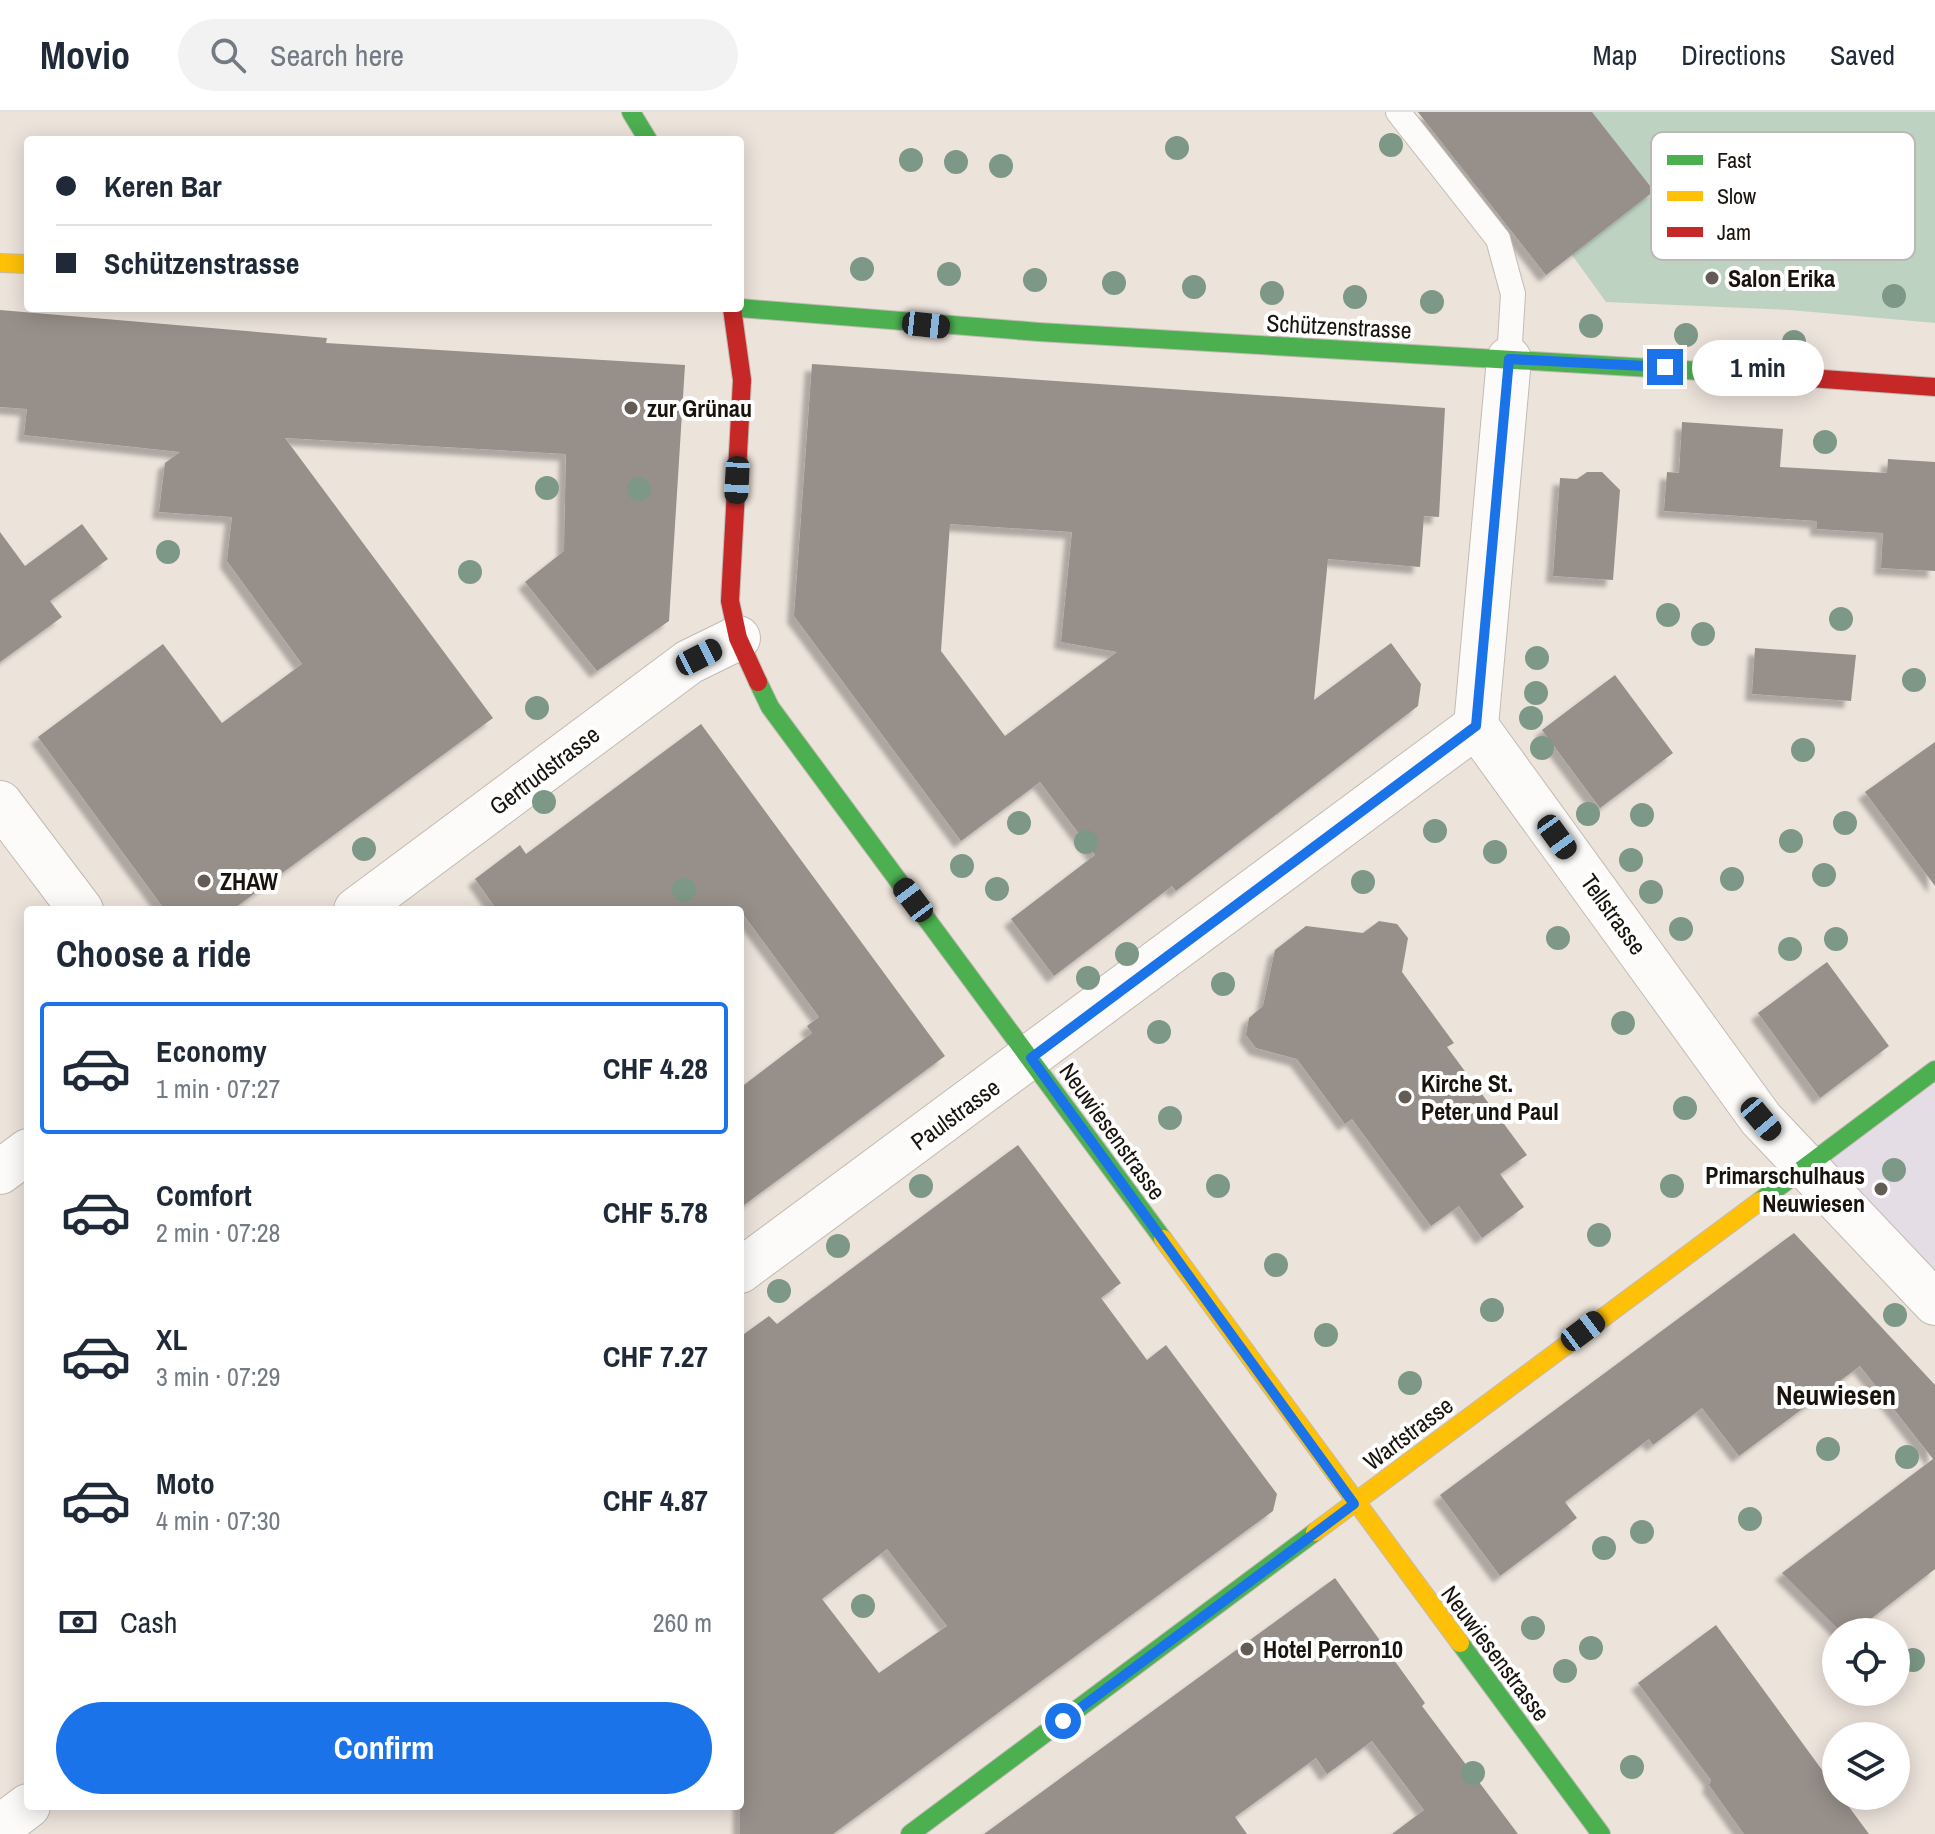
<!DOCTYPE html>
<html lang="en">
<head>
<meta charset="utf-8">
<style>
	body { margin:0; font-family:"Archivo Narrow",sans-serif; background:#f2f2f3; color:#1f2937; height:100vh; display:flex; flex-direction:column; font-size:30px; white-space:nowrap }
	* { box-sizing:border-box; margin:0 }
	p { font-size:26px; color:#747a83 }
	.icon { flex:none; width:44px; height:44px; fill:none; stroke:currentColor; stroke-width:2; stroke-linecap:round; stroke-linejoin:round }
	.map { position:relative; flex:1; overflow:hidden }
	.drawer { position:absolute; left:24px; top:794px; width:720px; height:904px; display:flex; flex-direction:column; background:#fff; border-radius:8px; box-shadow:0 4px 20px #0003 }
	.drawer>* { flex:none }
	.banner { position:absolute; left:24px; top:24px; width:720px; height:176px; border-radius:8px; box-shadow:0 4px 20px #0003; display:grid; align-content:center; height:176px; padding:0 32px; background:#fff }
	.controls { position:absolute; left:1822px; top:1506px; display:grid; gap:16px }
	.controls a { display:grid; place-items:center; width:88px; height:88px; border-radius:50%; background:#fff; box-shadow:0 4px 20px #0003; font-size:40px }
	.end { position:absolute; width:36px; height:36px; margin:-18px; border:10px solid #1a73e8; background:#fff; box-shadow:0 0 0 4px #fff }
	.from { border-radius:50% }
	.bubble { position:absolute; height:56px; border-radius:28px; background:#fff; box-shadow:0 4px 20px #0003; font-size:26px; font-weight:700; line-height:56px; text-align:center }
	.car { position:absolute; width:24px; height:48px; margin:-24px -12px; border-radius:10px; box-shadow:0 0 6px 2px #0007; background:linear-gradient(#222 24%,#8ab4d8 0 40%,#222 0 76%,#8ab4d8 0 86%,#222 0) }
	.banner b { display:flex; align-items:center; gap:28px; height:76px; font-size:30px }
	.banner b+b { border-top:2px solid #e0e1e3 }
	.banner i { width:20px; height:20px; background:#1f2937 }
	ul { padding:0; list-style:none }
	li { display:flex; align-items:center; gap:24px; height:132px; margin:0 16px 12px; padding:0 16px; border:4px solid transparent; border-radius:8px }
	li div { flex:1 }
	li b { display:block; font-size:30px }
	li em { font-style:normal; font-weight:700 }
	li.on { border-color:#1a73e8 }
	li>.icon { width:72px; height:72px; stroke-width:1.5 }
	h2 { padding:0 32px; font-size:36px; line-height:96px }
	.pay { display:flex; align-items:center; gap:20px; height:88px; padding:0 32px; font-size:30px }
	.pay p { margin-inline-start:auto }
	.primary-button { display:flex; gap:16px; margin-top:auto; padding:16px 32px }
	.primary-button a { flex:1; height:92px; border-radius:48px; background:#1a73e8; color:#fff; font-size:32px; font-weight:700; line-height:92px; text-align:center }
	header { display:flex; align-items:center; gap:48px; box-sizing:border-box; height:112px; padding:0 40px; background:#fff; border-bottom:2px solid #e0e1e3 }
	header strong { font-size:38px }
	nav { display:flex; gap:44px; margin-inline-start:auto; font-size:28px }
	.search { width:560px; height:72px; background:#f2f2f3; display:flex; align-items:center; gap:20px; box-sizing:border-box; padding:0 28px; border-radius:44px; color:#747a83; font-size:30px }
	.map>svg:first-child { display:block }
	.education { fill:#e5dde5 }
	.green { fill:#bed2c2 }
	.building { fill:#97908a; fill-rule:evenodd; filter:url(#shadow) }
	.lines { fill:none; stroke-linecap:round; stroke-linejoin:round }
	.lane-casing { stroke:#c2bbb4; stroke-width:26 }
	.street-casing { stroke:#c2bbb4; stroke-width:46 }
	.fast-casing { stroke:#c2bbb4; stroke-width:20 }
	.slow-casing { stroke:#c2bbb4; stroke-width:20 }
	.jam-casing { stroke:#c2bbb4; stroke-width:20 }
	.lane { stroke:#fcfbfa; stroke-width:24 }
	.street { stroke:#fcfbfa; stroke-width:44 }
	.fast { stroke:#4caf50; stroke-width:18 }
	.slow { stroke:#ffc107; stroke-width:18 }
	.jam { stroke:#c62828; stroke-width:18 }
	.tree { fill:#7d9887 }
	.route { stroke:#1a73e8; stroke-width:10 }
	.poi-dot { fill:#635c55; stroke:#fff; stroke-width:3 }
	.labels { text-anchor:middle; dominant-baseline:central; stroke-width:8; stroke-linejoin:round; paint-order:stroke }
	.poi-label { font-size:24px; font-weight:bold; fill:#19130d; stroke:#fff; text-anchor:start }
	.street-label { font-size:24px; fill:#19130d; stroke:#fff }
	.quarter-label { font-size:28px; font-weight:bold; fill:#19130d; stroke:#fff }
	.key { fill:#fff; stroke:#bab8b6; stroke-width:2 }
	.key-label { font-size:22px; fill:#19130d }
</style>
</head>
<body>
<header>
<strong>Movio</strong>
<div class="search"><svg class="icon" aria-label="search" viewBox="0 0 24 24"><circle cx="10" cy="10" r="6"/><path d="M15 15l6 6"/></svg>Search here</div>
<nav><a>Map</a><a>Directions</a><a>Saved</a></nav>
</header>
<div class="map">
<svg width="1935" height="1722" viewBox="0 0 1935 1722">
	<defs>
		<filter id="shadow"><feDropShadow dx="-7" dy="7" stdDeviation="2" flood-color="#0004"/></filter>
	</defs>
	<rect width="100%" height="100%" fill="#ece3db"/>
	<path class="education" d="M1935 958V1191L1804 1054Z"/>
	<path class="green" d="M1418 0H1935V211L1790 198 1606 190 1572 143 1546 163Z"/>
	<path class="building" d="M1418 0H1592L1654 79 1546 163Z
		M0 198 327 226 326 231 685 253 669 509 597 559 525 470 564 439 566 342 285 326 493 606 232 798H165L38 625 163 532 222 611 302 552 227 449 232 405 159 400 165 351 180 340 24 323 27 297 0 295Z
		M812 252 1445 296 1439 405 1424 404 1420 455 1328 447 1314 588 1391 531 1421 572 1418 594 1176 779 1172 774 1054 864 1011 807 1095 743 1040 670 961 729 794 504ZM950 412 1072 420 1061 530 1117 540 1005 624 941 539Z
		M1682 310 1783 317 1780 355 1887 361 1888 347 1935 350V459L1881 456 1883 421 1817 417V409L1664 399 1667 360 1679 361Z
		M1587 360H1602L1620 378 1613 468 1553 464 1560 366 1577 367Z
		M82 412 108 447 50 489 62 505 0 550V420L25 454Z
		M1755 536 1856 543 1851 589 1752 582Z
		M1615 563 1673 641 1600 696 1542 618Z
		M701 612 945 944 740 1096V976L812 921 807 914 819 905 740 798H497L475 767 520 733 526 742Z
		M1935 630V774L1865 680Z
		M1379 809 1397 812 1408 826 1402 860 1454 931 1447 935 1527 1043 1500 1062 1524 1095 1482 1126 1459 1094 1431 1114 1352 1007 1345 1012 1297 947 1256 936 1246 923 1249 906 1263 894 1275 838 1306 814 1363 821Z
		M1827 850 1889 934 1820 986 1758 901Z
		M1018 1033 1121 1171 1101 1186 1147 1248 1166 1233 1277 1382 1273 1399 833 1722H740V1225L769 1204 777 1212ZM887 1437 947 1514 879 1561 822 1487Z
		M1794 1121 1935 1273V1457L1854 1520H1841L1782 1461 1933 1347 1860 1254 1739 1344 1702 1296 1653 1333 1649 1327 1565 1390 1577 1406 1500 1464 1440 1383Z
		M1335 1466 1425 1591 1422 1594 1518 1722H1392L1424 1698 1372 1629 1327 1662 1316 1646 1235 1705 1247 1722H984Z
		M1716 1513 1836 1677V1684H1841L1869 1722H1744L1709 1673 1711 1668 1638 1571Z"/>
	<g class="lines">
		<defs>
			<path id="lane" d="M1398 0 1498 127 1513 182 1509 247"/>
			<path id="street" d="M1509 247 1476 614 1761 1007 1935 1191
				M0 691 81 798
				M356 798 689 550 738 526
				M0 1060 28 1039
				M740 1159 1476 614
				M0 1715 28 1694"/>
			<path id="fast" d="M631 0 648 28
				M740 196 1039 220 1768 263
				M758 570 770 595 1163 1127
				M1760 1089 1935 958
				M1460 1531 1601 1722
				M910 1722 1315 1420"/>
			<path id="slow" d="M0 151 28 152
				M1163 1127 1460 1531
				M1315 1420 1760 1089"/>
			<path id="jam" d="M732 196 742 268 730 489 738 526 758 570
				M1768 263 1935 275"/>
		</defs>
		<use href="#lane" class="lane-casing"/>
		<use href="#street" class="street-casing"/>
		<use href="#fast" class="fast-casing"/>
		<use href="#slow" class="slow-casing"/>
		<use href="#jam" class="jam-casing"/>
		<use href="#lane" class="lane"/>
		<use href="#street" class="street"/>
		<use href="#fast" class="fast"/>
		<use href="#slow" class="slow"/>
		<use href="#jam" class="jam"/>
	</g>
	<g class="tree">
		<circle cx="1391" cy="33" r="12"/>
		<circle cx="1177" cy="36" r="12"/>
		<circle cx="911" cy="48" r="12"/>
		<circle cx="956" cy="50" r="12"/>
		<circle cx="1001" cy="54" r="12"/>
		<circle cx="862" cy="157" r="12"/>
		<circle cx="949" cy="162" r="12"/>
		<circle cx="1035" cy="168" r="12"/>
		<circle cx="1114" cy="171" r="12"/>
		<circle cx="1194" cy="175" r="12"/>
		<circle cx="1272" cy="181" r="12"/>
		<circle cx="1894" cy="184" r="12"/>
		<circle cx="1355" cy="185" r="12"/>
		<circle cx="1432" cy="190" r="12"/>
		<circle cx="1591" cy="214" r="12"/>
		<circle cx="1686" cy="223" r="12"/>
		<circle cx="1794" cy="230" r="12"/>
		<circle cx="1825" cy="330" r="12"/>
		<circle cx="547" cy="376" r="12"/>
		<circle cx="639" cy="377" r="12"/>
		<circle cx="168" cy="440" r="12"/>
		<circle cx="470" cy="460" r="12"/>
		<circle cx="1668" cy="503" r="12"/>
		<circle cx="1841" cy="507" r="12"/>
		<circle cx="1703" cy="522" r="12"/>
		<circle cx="1537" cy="546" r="12"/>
		<circle cx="1914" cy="568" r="12"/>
		<circle cx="1536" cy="581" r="12"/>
		<circle cx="537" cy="596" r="12"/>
		<circle cx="1531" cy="606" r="12"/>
		<circle cx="1542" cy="636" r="12"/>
		<circle cx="1803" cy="638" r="12"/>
		<circle cx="544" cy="690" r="12"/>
		<circle cx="1588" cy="702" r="12"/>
		<circle cx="1642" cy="703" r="12"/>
		<circle cx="1019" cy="711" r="12"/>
		<circle cx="1845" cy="711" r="12"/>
		<circle cx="1435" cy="719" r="12"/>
		<circle cx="1791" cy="729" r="12"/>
		<circle cx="1086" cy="730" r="12"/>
		<circle cx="364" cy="737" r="12"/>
		<circle cx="1495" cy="740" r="12"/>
		<circle cx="1631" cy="748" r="12"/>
		<circle cx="962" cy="754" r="12"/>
		<circle cx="1824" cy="763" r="12"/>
		<circle cx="1732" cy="767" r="12"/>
		<circle cx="1363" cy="770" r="12"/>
		<circle cx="997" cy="777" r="12"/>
		<circle cx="684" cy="778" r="12"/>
		<circle cx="1651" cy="780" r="12"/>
		<circle cx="1681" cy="817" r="12"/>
		<circle cx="1558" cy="826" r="12"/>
		<circle cx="1836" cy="827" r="12"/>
		<circle cx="1790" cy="837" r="12"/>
		<circle cx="1127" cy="842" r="12"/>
		<circle cx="1088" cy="866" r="12"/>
		<circle cx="1223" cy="872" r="12"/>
		<circle cx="1623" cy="911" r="12"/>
		<circle cx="1159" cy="920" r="12"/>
		<circle cx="1685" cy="996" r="12"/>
		<circle cx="1170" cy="1006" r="12"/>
		<circle cx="1894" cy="1058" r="12"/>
		<circle cx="921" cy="1074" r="12"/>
		<circle cx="1218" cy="1074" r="12"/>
		<circle cx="1672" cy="1074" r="12"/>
		<circle cx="1599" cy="1123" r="12"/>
		<circle cx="838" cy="1134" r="12"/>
		<circle cx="1276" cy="1153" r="12"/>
		<circle cx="779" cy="1179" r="12"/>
		<circle cx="1492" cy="1198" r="12"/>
		<circle cx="1895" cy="1203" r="12"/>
		<circle cx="1326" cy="1223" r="12"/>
		<circle cx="1410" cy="1271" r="12"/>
		<circle cx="1828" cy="1337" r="12"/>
		<circle cx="1907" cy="1345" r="12"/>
		<circle cx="1750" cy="1407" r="12"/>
		<circle cx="1642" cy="1420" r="12"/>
		<circle cx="1604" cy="1436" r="12"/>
		<circle cx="863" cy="1494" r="12"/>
		<circle cx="1533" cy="1516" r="12"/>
		<circle cx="1591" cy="1536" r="12"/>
		<circle cx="1913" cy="1548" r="12"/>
		<circle cx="1565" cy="1559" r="12"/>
		<circle cx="1632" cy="1655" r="12"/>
		<circle cx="1473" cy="1661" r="12"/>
	</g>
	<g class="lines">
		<path class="route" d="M1063 1609 1354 1392 1031 946 1476 614 1509 247 1665 255"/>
	</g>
	<g class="poi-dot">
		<circle cx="1712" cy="166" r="8"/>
		<circle cx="631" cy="296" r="8"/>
		<circle cx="204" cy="769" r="8"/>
		<circle cx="1405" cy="985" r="8"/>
		<circle cx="1881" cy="1077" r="8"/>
		<circle cx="1247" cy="1537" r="8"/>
	</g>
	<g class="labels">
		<g class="poi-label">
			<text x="1728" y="166">Salon Erika</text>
			<text x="647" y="296">zur Grünau</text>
			<text x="220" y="769">ZHAW</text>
			<text x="1421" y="971">Kirche St.<tspan x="1421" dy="28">Peter und Paul</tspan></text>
			<text x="1865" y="1063" text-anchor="end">Primarschulhaus<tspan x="1865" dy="28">Neuwiesen</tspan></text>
			<text x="1263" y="1537">Hotel Perron10</text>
		</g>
		<g class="street-label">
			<text transform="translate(1339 214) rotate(3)">Schützenstrasse</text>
			<text transform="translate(544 658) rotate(-37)">Gertrudstrasse</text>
			<text transform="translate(1614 802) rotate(54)">Tellstrasse</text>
			<text transform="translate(955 1002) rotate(-36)">Paulstrasse</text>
			<text transform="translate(1113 1019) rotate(54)">Neuwiesenstrasse</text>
			<text transform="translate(1408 1321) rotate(-37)">Wartstrasse</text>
			<text transform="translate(1496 1541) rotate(53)">Neuwiesenstrasse</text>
		</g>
		<g class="quarter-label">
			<text x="1836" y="1283">Neuwiesen</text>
		</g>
	</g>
	<rect x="1651" y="20" width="264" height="128" rx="12" class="key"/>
	<rect x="1667" y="43" width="36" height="10" fill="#4caf50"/>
	<rect x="1667" y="79" width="36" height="10" fill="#ffc107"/>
	<rect x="1667" y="115" width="36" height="10" fill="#c62828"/>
	<g class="key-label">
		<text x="1717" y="56">Fast</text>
		<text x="1717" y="92">Slow</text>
		<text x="1717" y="128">Jam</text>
	</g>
</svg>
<div class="controls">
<a><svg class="icon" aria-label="locate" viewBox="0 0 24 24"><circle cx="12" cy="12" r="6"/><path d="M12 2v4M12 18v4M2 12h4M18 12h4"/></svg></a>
<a><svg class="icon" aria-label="layers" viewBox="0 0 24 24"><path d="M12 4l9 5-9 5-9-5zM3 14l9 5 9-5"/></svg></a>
</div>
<i class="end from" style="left:1063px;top:1609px"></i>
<i class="end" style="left:1665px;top:255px"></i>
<div class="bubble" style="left:1692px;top:228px;width:132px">1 min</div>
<i class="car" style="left:926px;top:213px;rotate:96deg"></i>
<i class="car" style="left:737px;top:368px;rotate:183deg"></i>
<i class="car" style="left:699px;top:545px;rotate:63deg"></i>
<i class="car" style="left:1557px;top:725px;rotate:144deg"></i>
<i class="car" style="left:913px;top:788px;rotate:323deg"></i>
<i class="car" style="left:1761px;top:1007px;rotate:140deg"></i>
<i class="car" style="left:1583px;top:1219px;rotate:53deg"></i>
<div class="banner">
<b><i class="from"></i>Keren Bar</b>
<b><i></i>Schützenstrasse</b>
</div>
<section class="drawer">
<h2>Choose a ride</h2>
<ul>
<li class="on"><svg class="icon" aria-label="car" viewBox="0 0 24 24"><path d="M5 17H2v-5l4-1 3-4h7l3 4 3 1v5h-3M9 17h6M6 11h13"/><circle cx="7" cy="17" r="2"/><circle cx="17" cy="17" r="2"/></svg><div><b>Economy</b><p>1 min · 07:27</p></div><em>CHF 4.28</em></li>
<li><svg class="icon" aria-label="car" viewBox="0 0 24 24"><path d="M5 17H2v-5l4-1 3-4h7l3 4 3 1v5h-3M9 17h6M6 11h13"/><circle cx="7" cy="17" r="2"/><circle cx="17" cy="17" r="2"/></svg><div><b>Comfort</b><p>2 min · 07:28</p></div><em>CHF 5.78</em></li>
<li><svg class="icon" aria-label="car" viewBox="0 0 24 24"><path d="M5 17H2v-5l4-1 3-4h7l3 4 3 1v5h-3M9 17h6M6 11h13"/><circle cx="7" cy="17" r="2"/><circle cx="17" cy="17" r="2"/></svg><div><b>XL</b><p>3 min · 07:29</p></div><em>CHF 7.27</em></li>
<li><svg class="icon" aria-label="car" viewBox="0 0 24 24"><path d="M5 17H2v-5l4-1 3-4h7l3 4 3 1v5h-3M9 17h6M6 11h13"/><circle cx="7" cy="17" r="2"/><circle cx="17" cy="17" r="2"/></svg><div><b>Moto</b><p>4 min · 07:30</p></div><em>CHF 4.87</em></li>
</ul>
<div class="pay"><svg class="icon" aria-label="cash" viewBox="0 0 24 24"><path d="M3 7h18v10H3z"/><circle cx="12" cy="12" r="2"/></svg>Cash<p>260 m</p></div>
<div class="primary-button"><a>Confirm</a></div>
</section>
</div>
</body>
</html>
